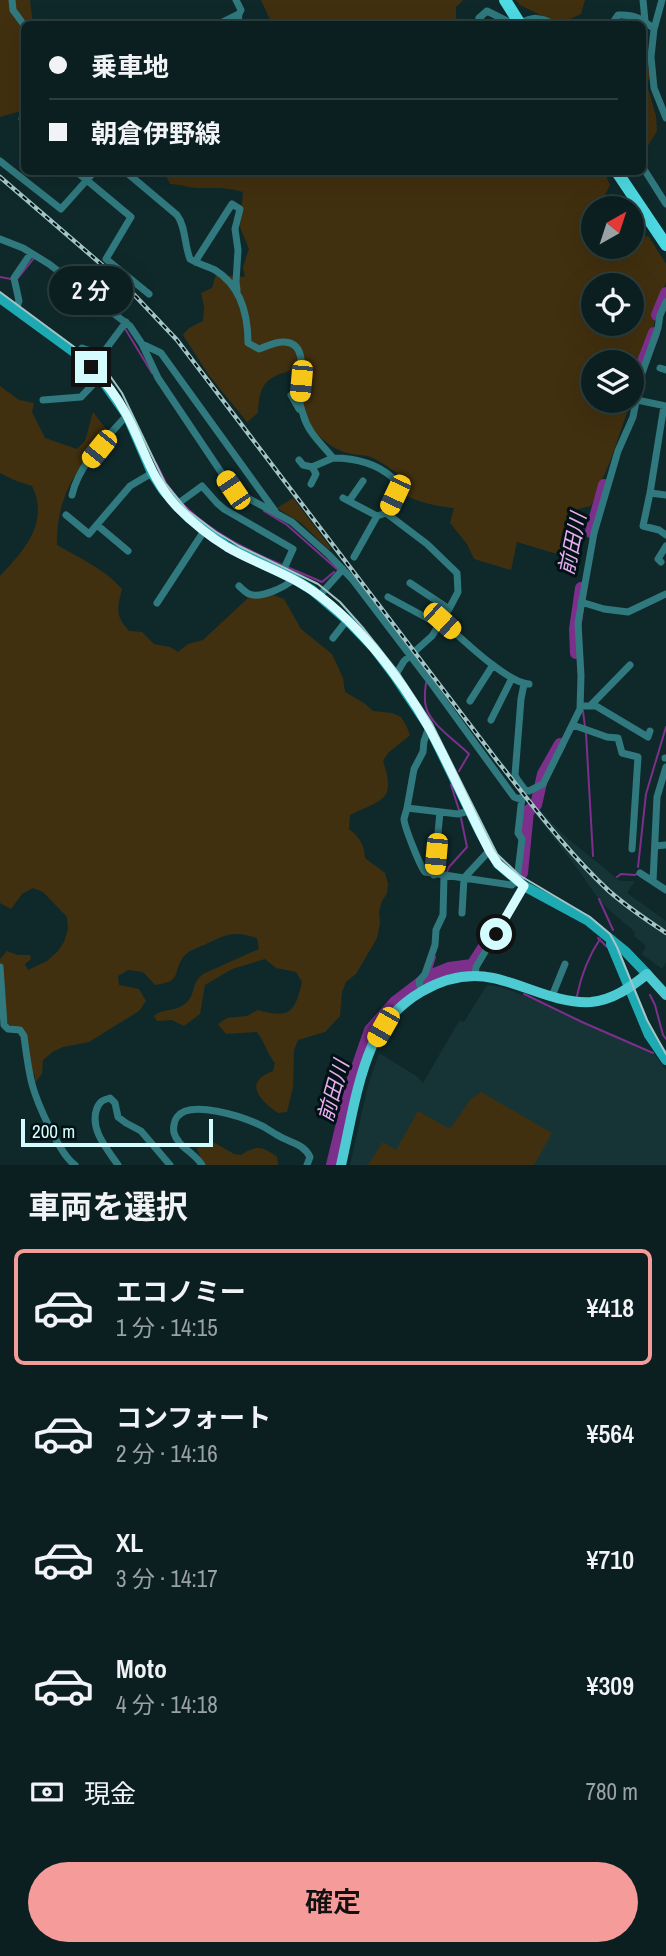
<!DOCTYPE html>
<html lang="ja">
<head>
<meta charset="utf-8">
<style>
	body { margin:0; font-family:"Archivo Narrow","Noto Sans JP",sans-serif; background:#192c2d; color:#f1f3f6; height:100vh; display:flex; flex-direction:column; font-size:26px; white-space:nowrap }
	* { box-sizing:border-box; margin:0 }
	p { font-size:23px; color:#9aa2a5 }
	.icon { flex:none; width:38px; height:38px; fill:none; stroke:currentColor; stroke-width:2; stroke-linecap:round; stroke-linejoin:round }
	.map { position:relative; height:1165px; overflow:hidden }
	.sheet { display:flex; flex-direction:column; background:#0b1f20; flex:1 }
	.sheet>* { flex:none }
	.banner { position:absolute; left:21px; top:21px; width:625px; height:154px; border-radius:10px; box-shadow:0 7px 28px #0002,0 0 0 2px #2b3d3e; display:grid; align-content:center; height:154px; padding:0 28px; background:#0b1f20 }
	.needle { width:46px; rotate:39deg }
	.buttons { position:absolute; left:581px; top:196px; display:grid; gap:14px }
	.buttons a { display:grid; place-items:center; width:63px; height:63px; border-radius:50%; background:#0b1f20; box-shadow:0 7px 28px #0002,0 0 0 2px #2b3d3e; font-size:35px }
	.scale { position:absolute; left:21px; bottom:18px; width:192px; box-sizing:border-box; padding-left:7px; border:4px solid #d4fbfd; border-top:0; font-size:19px; line-height:24px; white-space:nowrap; color:#d4fbfd; -webkit-text-stroke:5px #001213; paint-order:stroke }
	.end { position:absolute; width:32px; height:32px; margin:-16px; border:9px solid #d4fbfd; background:#111; box-shadow:0 0 0 4px #111 }
	.from { border-radius:50% }
	.bubble { position:absolute; height:49px; border-radius:24px; background:#0b1f20; box-shadow:0 7px 28px #0002,0 0 0 2px #2b3d3e; font-size:23px; font-weight:600; line-height:49px; text-align:center }
	.car { position:absolute; width:21px; height:42px; margin:-21px -10px; border-radius:9px; box-shadow:0 0 5px 2px #0007; background:linear-gradient(#f5c518 24%,#345 0 40%,#f5c518 0 76%,#345 0 86%,#f5c518 0) }
	.banner b { display:flex; align-items:center; gap:24px; height:66px; font-size:26px }
	.banner b+b { border-top:2px solid #2b3d3e }
	.banner i { width:18px; height:18px; background:#f1f3f6 }
	ul { padding:0; list-style:none }
	li { display:flex; align-items:center; gap:21px; height:116px; margin:0 14px 10px; padding:0 14px; border:4px solid transparent; border-radius:10px }
	li div { flex:1 }
	li b { display:block; font-size:26px }
	li em { font-style:normal; font-weight:600 }
	li.selected { border-color:#f59b99 }
	li>.icon { width:63px; height:63px; stroke-width:1.5 }
	h2 { padding:0 28px; font-size:32px; line-height:84px }
	.pay { display:flex; align-items:center; gap:18px; height:77px; padding:0 28px; font-size:26px }
	.pay p { margin-inline-start:auto }
	.cta { display:flex; gap:14px; margin-top:auto; padding:14px 28px }
	.cta a { flex:1; height:80px; border-radius:42px; background:#f59b99; color:#111; font-size:28px; font-weight:600; line-height:80px; text-align:center }
	.map>svg:first-child { display:block }
	.built { fill:#163436 }
	.green { fill:#41300f; fill-rule:evenodd }
	.lines { fill:none; stroke-linecap:round; stroke-linejoin:round }
	.stream { stroke:#7d2f8c; stroke-width:2 }
	.river { stroke:#7d2f8c; stroke-width:12 }
	.minor { stroke:#30797e; stroke-width:7 }
	.secondary { stroke:#1eaab2; stroke-width:10 }
	.primary { stroke:#4ecad3; stroke-width:10 }
	.trunk { stroke:#4edbe4; stroke-width:12 }
	.tram { stroke:#a2c5c7; stroke-width:2 }
	.rail-casing { stroke:#a2c5c7; stroke-width:4.5 }
	.rail { stroke:#001213; stroke-width:2; stroke-dasharray:5; stroke-linecap:butt }
	.route { stroke:#d4fbfd; stroke-width:9 }
	.labels { text-anchor:middle; dominant-baseline:central; stroke-width:6; stroke-linejoin:round; paint-order:stroke }
	.water-label { font-size:21px; font-style:italic; fill:#e7acf1; stroke:#001213 }
</style>
</head>
<body>
<div class="map">
<svg width="666" height="1165" viewBox="0 0 666 1165">
	<rect width="100%" height="100%" fill="#0f292b"/>
	<path class="built" d="M538 808 567 838 620 881H635L627 893 666 921V962L662 969 642 954 646 946 634 936 635 932 608 909 595 894 579 871 533 811Z
		M487 985 501 987 520 994 655 1055 666 1070V1165H350L368 1086 379 1053 418 1077 423 1083 459 1021 464 1022Z"/>
	<path class="green" d="M0 0H30L33 24H24V110L0 117Z
		M261 0H463L456 7V18L461 24H272Z
		M516 0H585L581 14 559 24 520 5Z
		M642 64 651 72 647 85 656 116 657 131 646 149 642 148Z
		M164 172H604L610 185 603 199 589 214 593 218V247H632V233L649 237 666 264V282L656 313 653 330 646 342 633 382 632 399V362H593V401H631L611 459 591 506 578 509 568 524 566 540 557 554 517 542 511 570 474 559 467 544 450 523 454 508C442 507 414 502 405 494 399 488 398 481 397 473 388 467 379 460 368 456 363 455 357 455 352 454 335 451 317 438 310 423 302 406 300 387 293 370 266 377 259 384 258 413L247 422 208 374 183 335 189 328 203 321 204 307 201 293 212 288 216 275 245 277 243 267 249 249 240 227 243 192C228 187 214 188 198 188 189 188 180 184 170 184ZM593 285H632V324H593Z
		M0 386 19 400 34 403 32 412 45 438 77 449 85 441 93 412 106 429 110 438C101 448 90 456 82 466 64 488 56 518 57 545 79 558 105 569 122 589 117 609 115 615 129 631L142 632 154 644 170 647 178 652 188 644 203 640 248 598 273 595 284 599 301 629 332 654 343 678 345 692 364 703 373 711 392 713 401 717 406 725 410 735 388 753 383 761C397 802 381 799 350 815L349 829C360 838 364 844 365 858L385 873 388 884 387 893 382 901 379 912 380 923 377 938 356 974 346 982 342 992 340 1016 325 1032 298 1040 294 1050 293 1087 287 1112 278 1113C260 1100 242 1083 273 1071L275 1063C267 1053 265 1043 257 1032L226 1034 218 1024 227 1018 247 1016 258 1010C289 1019 295 1013 302 982L296 972 276 968 265 959 232 969 205 985 200 1014 184 1026 172 1020 157 1021 154 1016C163 1008 176 1012 186 1003 196 995 190 985 203 974L259 949 257 938C232 930 226 935 204 945 197 948 189 950 184 956 171 973 184 981 155 985L143 972 128 970 118 976 119 985 139 989 146 1001 139 1011 89 1042 63 1047 54 1051 43 1060 42 1074 35 1083V1075L28 1070 20 1028C17 1027 12 1026 9 1025 0 1015 0 975 0 959L7 951 17 955H30L31 959 25 964 28 970 47 961 57 952 64 942 68 929 67 917 43 892 33 888 22 894 11 909 0 903V576C24 551 50 522 32 486L14 480 0 473Z
		M293 498 331 548 329 550 301 523 277 508Z
		M481 1092 552 1133 534 1165H368L383 1142 396 1150 418 1111 450 1129 471 1099Z
		M215 1143 234 1154 241 1155C256 1145 262 1146 277 1157L278 1165H203L197 1148Z"/>
	<g class="lines">
		<path class="stream" d="M0 277 11 279
			M18 278 34 258
			M124 327 152 373
			M156 463 166 483 179 500
			M183 504C210 532 247 550 282 565
			M264 511 287 525 338 570
			M287 567 322 582 334 572
			M426 683C425 690 424 700 426 707 430 724 456 741 469 754L459 771
			M583 711 585 727
			M586 733 593 856
			M451 785 459 810
			M638 867 646 794 666 727
			M447 872 449 867 467 847 461 818
			M617 877 621 874 635 875 638 873
			M599 899 613 930
			M598 938 607 947
			M429 976 435 957
			M524 994 582 1022 653 1053
			M650 995 655 1005 663 1035 666 1039
			M577 996C581 976 588 957 600 939"/>
		<path class="river" d="M657 315 666 293
			M639 372 654 333
			M591 532 604 485
			M576 653 575 629 581 588
			M536 805 543 774 560 744
			M522 873 528 811 532 808
			M332 1165 352 1082 370 1030 395 1002 429 976 449 968 472 965 489 939"/>
		<path class="minor" d="M12 0 13 10 24 25
			M643 0 645 21
			M219 24 239 14 241 10 236 0
			M238 24 239 14
			M484 24 479 18 487 11 513 24
			M519 24C533 16 540 17 554 24
			M612 24 618 15C634 14 643 19 654 29L651 57 654 88 666 118
			M654 29 662 0
			M24 108 22 119 24 125
			M0 161 61 209 94 172
			M642 166 666 204
			M77 172 131 217 106 259 149 294
			M126 172 177 215C186 227 184 244 190 259 198 264 207 266 215 270 241 286 248 315 248 343L259 349C267 346 276 341 285 342 311 344 298 382 299 398 300 403 301 409 303 414 308 433 322 444 333 458 355 458 376 463 393 478L396 490 386 513 427 544 457 573 458 592 449 609 432 636 404 661 395 676
			M0 239 23 248 49 264 130 326 142 344 158 378 233 490 292 522 329 555 352 579 431 683 514 797 522 800
			M195 262 232 204 240 209 235 229 238 250 236 282 237 290
			M16 309 19 301 14 278 31 253
			M142 344 161 353 275 511
			M76 354 82 348 99 354 103 353 126 322
			M660 368 666 370
			M291 395 299 409
			M43 400 81 397 100 377
			M637 400 666 406
			M664 406 650 493 666 495
			M299 460 303 465 312 467 333 458
			M311 484 316 474 312 467
			M650 493 643 526 659 530 666 535
			M72 495C79 464 106 439 127 415
			M343 498 377 516
			M349 501 363 481
			M176 505 202 486 217 503 224 509 293 549 282 573
			M66 515 89 534 130 486 152 473
			M97 525 128 551
			M354 557 377 516 386 513
			M661 562 658 559 666 546
			M410 583 449 609
			M239 586C242 589 245 592 249 594 261 599 285 587 294 579
			M319 596 343 569
			M388 597 440 625
			M581 602 604 609 628 612 666 594
			M157 603 204 531
			M442 621C460 637 507 683 529 684
			M333 638 347 620
			M524 684 521 699 515 775 517 779 525 790
			M470 701 493 665
			M591 705 630 665
			M581 706H596L648 737 650 731
			M491 720 512 678
			M573 725 607 737 618 738 622 753 638 757 632 849
			M429 727 424 741 423 752 414 769 407 808 458 814 469 811
			M665 758H666
			M525 790 529 791 543 784 545 780 580 709 581 676 578 623 594 533 618 451 633 417 641 376 658 328 660 315 666 302
			M407 808C406 812 405 815 404 819 404 826 420 866 425 872L464 878 489 851
			M655 846 666 845
			M640 873 666 890
			M434 875 440 812
			M653 881 657 797 666 767
			M462 913 464 878 512 885 517 880 522 839 518 833 522 797
			M0 967 4 1025 8 1029 20 1030 24 1036C26 1052 28 1068 32 1084 37 1103 60 1155 75 1165
			M475 977 476 967 524 886
			M421 991 419 981 425 974 435 945 436 930 443 915 444 876
			M552 996 565 964
			M118 1165C107 1149 89 1129 97 1108 100 1101 103 1100 110 1098L115 1103 118 1117 126 1123 141 1131 170 1165
			M202 1165C195 1153 178 1147 174 1133 173 1128 174 1121 177 1117 190 1099 243 1117 260 1125 267 1128 273 1133 279 1136 291 1143 304 1144 310 1157L307 1165"/>
		<path class="secondary" d="M0 298 78 355 100 377 127 415 152 473 163 490 189 518 228 547 294 579 312 590 347 620 374 648 395 676 429 727 480 832 498 864 524 886 587 920 625 951 647 974
			M611 944 649 1035 666 1060"/>
		<path class="primary" d="M341 1165C350 1126 356 1083 372 1046 391 1002 444 968 493 978 526 985 557 1004 591 1002 613 1000 631 987 647 974L666 995"/>
		<path class="trunk" d="M505 0 520 24
			M617 172 666 245"/>
		<path class="tram" d="M0 292 96 363 108 373 122 393 165 483 187 510 216 532 239 546 318 584 340 602 364 629 398 672 431 722 497 854 519 875 590 917 610 934 617 947 647 1020 666 1054"/>
		<defs>
			<path id="rail" d="M0 177 123 283 177 340 499 763C534 807 568 853 609 891 627 907 647 920 666 933"/>
		</defs>
		<use href="#rail" class="rail-casing"/>
		<use href="#rail" class="rail"/>
	</g>
	<g class="lines">
		<path class="route" d="M91 367C105 381 117 397 126 414 144 447 150 478 177 507 192 522 209 536 227 547 258 565 292 574 321 597 370 635 414 696 441 751 458 785 473 819 490 852L498 864 524 886 496 934"/>
	</g>
	<g class="labels">
		<g class="water-label">
			<text transform="translate(572 544) rotate(-78)">前田川</text>
			<text transform="translate(333 1091) rotate(-74)">前田川</text>
		</g>
	</g>
</svg>
<div class="buttons">
<a><svg class="needle" viewBox="-14 -14 28 28"><path d="M0-13l5 13h-10z" fill="#e53935"/><path d="M0 13l5-13h-10z" fill="#9aa2a5"/></svg></a>
<a><svg class="icon" aria-label="locate" viewBox="0 0 24 24"><circle cx="12" cy="12" r="6"/><path d="M12 2v4M12 18v4M2 12h4M18 12h4"/></svg></a>
<a><svg class="icon" aria-label="layers" viewBox="0 0 24 24"><path d="M12 4l9 5-9 5-9-5zM3 14l9 5 9-5"/></svg></a>
</div>
<div class="scale">200 m</div>
<i class="end from" style="left:496px;top:934px"></i>
<i class="end" style="left:91px;top:367px"></i>
<div class="bubble" style="left:49px;top:266px;width:84px">2 分</div>
<i class="car" style="left:301px;top:381px;rotate:185deg"></i>
<i class="car" style="left:99px;top:449px;rotate:219deg"></i>
<i class="car" style="left:233px;top:490px;rotate:326deg"></i>
<i class="car" style="left:395px;top:495px;rotate:205deg"></i>
<i class="car" style="left:442px;top:621px;rotate:132deg"></i>
<i class="car" style="left:436px;top:854px;rotate:185deg"></i>
<i class="car" style="left:383px;top:1027px;rotate:210deg"></i>
<div class="banner">
<b><i class="from"></i>乗車地</b>
<b><i></i>朝倉伊野線</b>
</div>
</div>
<section class="sheet">
<h2>車両を選択</h2>
<ul>
<li class="selected"><svg class="icon" aria-label="car" viewBox="0 0 24 24"><path d="M5 17H2v-5l4-1 3-4h7l3 4 3 1v5h-3M9 17h6M6 11h13"/><circle cx="7" cy="17" r="2"/><circle cx="17" cy="17" r="2"/></svg><div><b>エコノミー</b><p>1 分 · 14:15</p></div><em>¥418</em></li>
<li><svg class="icon" aria-label="car" viewBox="0 0 24 24"><path d="M5 17H2v-5l4-1 3-4h7l3 4 3 1v5h-3M9 17h6M6 11h13"/><circle cx="7" cy="17" r="2"/><circle cx="17" cy="17" r="2"/></svg><div><b>コンフォート</b><p>2 分 · 14:16</p></div><em>¥564</em></li>
<li><svg class="icon" aria-label="car" viewBox="0 0 24 24"><path d="M5 17H2v-5l4-1 3-4h7l3 4 3 1v5h-3M9 17h6M6 11h13"/><circle cx="7" cy="17" r="2"/><circle cx="17" cy="17" r="2"/></svg><div><b>XL</b><p>3 分 · 14:17</p></div><em>¥710</em></li>
<li><svg class="icon" aria-label="car" viewBox="0 0 24 24"><path d="M5 17H2v-5l4-1 3-4h7l3 4 3 1v5h-3M9 17h6M6 11h13"/><circle cx="7" cy="17" r="2"/><circle cx="17" cy="17" r="2"/></svg><div><b>Moto</b><p>4 分 · 14:18</p></div><em>¥309</em></li>
</ul>
<div class="pay"><svg class="icon" aria-label="cash" viewBox="0 0 24 24"><path d="M3 7h18v10H3z"/><circle cx="12" cy="12" r="2"/></svg>現金<p>780 m</p></div>
<div class="cta"><a>確定</a></div>
</section>
</body>
</html>
